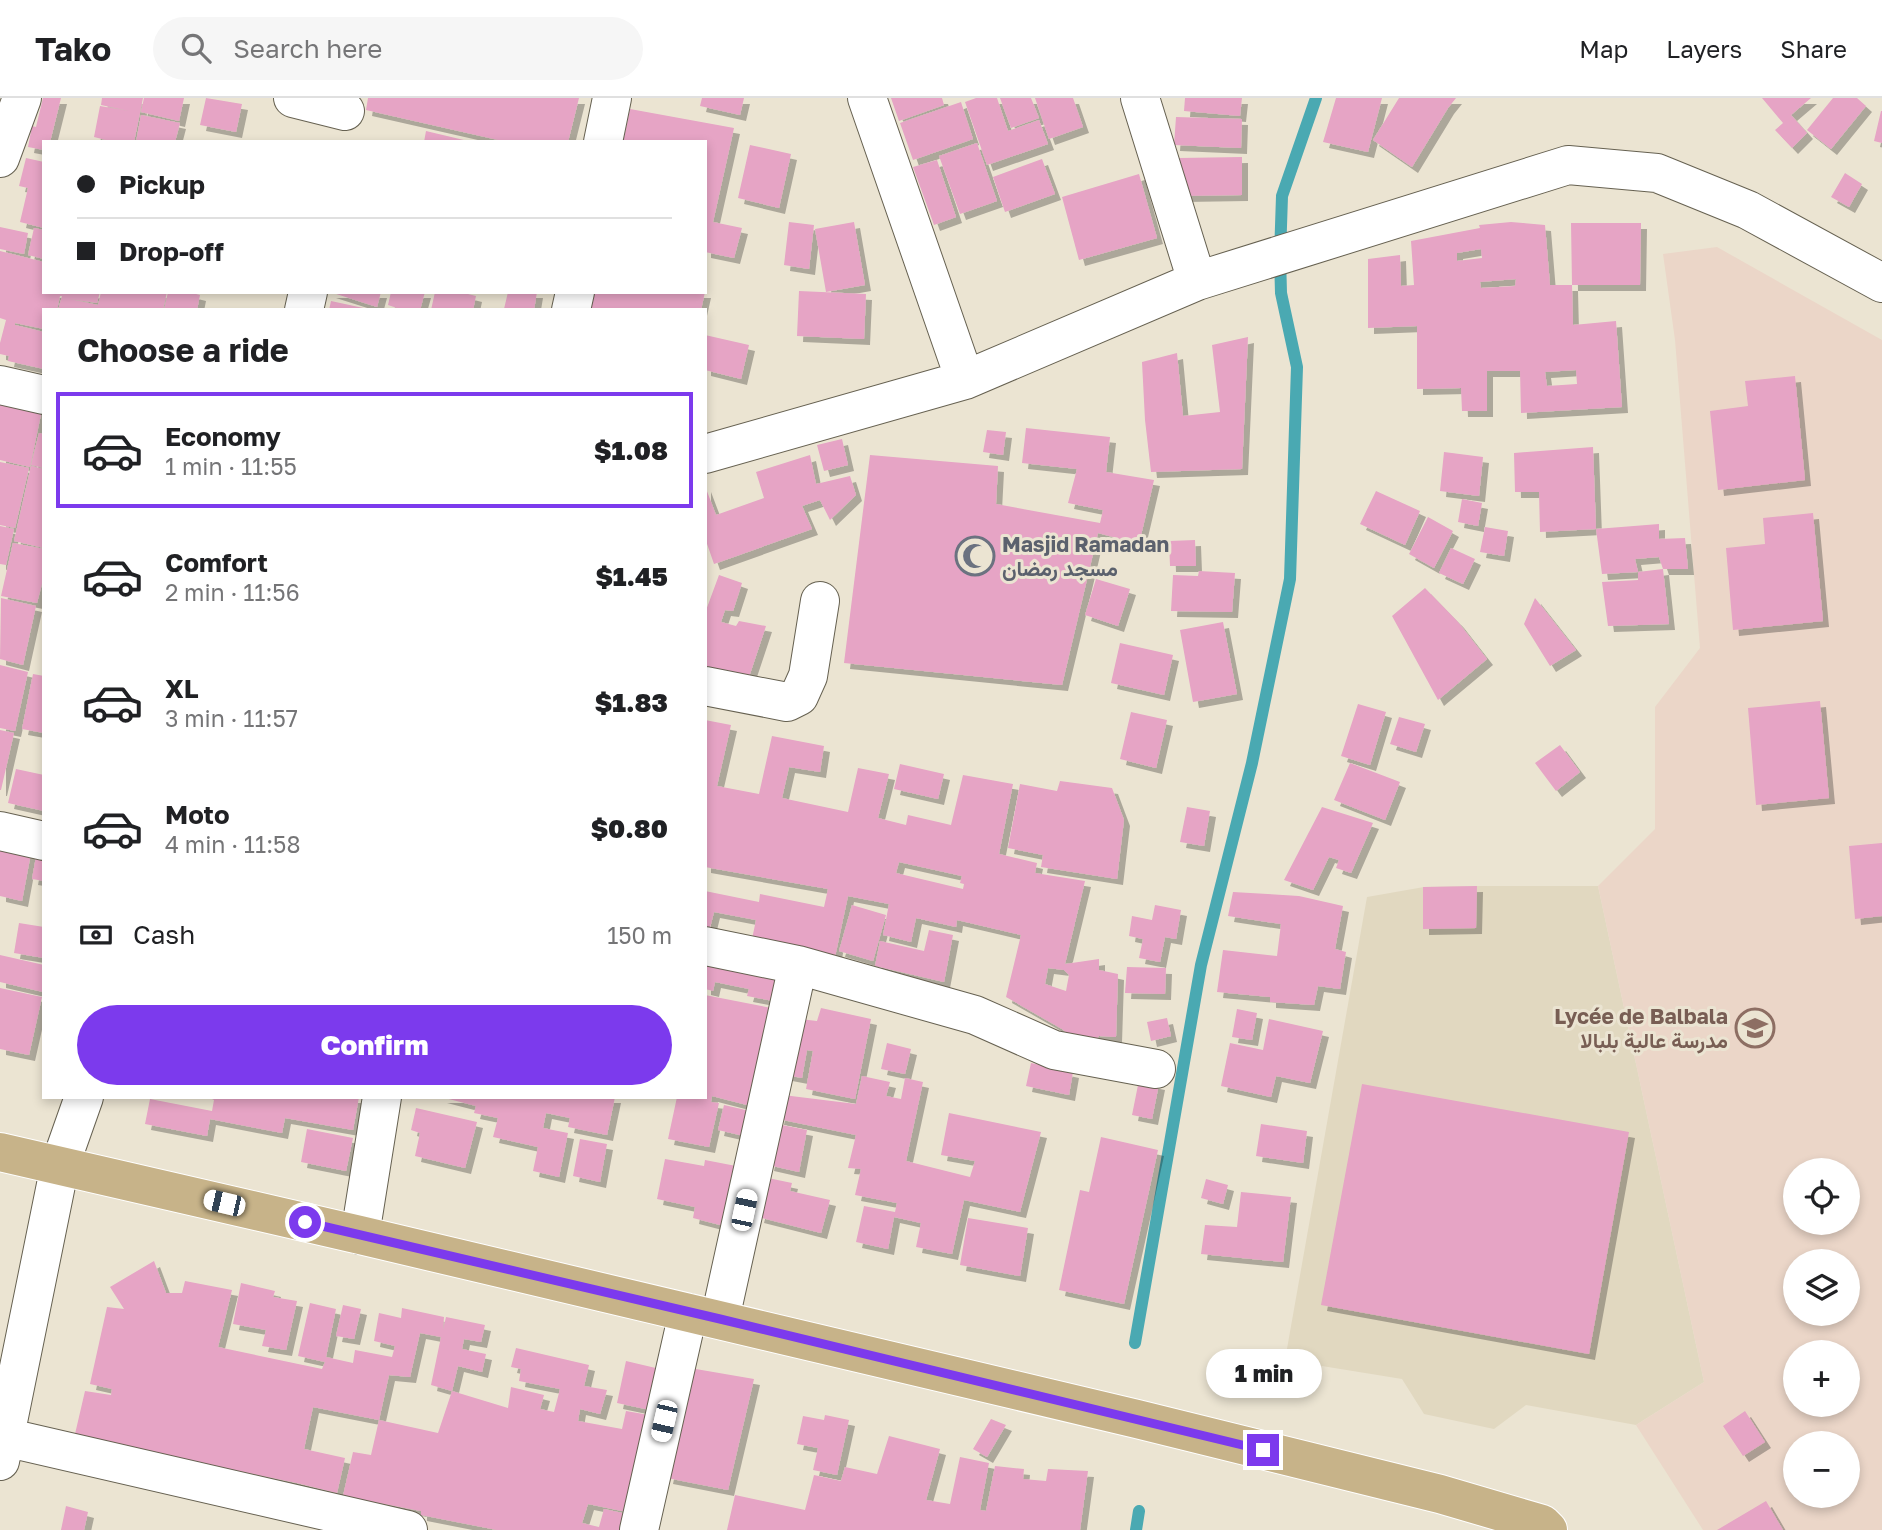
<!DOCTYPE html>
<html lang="en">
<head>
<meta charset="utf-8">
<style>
	body { margin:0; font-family:"Golos Text",Vazirmatn,sans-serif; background:#f6f6f6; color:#202124; height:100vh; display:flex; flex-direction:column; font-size:26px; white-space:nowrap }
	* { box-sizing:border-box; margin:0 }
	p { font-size:23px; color:#757577 }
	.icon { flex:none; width:38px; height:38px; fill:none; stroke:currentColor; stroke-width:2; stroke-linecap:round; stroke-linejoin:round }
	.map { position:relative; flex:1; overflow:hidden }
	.side { position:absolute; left:42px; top:210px; width:665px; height:791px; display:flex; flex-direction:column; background:#fff; border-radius:0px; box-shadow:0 4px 10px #0003 }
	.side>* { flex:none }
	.top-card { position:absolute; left:42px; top:42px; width:665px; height:154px; border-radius:0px; box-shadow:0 4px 10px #0003; display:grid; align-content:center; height:154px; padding:0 35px; background:#fff }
	.buttons { position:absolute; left:1783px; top:1060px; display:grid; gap:14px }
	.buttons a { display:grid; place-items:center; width:77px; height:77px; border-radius:50%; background:#fff; box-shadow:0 4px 10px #0003; font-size:35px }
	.end { position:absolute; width:32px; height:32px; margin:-16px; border:9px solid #7c3aed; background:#fff; box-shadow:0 0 0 4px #fff }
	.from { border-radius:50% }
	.bubble { position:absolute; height:49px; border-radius:24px; background:#fff; box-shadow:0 4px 10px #0003; font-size:23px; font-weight:800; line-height:49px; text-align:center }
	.car { position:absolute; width:21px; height:42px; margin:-21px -10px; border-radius:9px; box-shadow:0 0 5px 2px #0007; background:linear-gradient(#fff 24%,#345 0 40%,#fff 0 76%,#345 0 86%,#fff 0) }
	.top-card b { display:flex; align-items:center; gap:24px; height:66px; font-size:26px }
	.top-card b+b { border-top:2px solid #e0e0e0 }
	.top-card i { width:18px; height:18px; background:#202124 }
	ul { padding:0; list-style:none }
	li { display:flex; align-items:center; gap:21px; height:116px; margin:0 14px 10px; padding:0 21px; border:4px solid transparent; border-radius:0px }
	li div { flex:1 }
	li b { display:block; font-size:26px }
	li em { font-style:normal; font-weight:800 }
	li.selected { border-color:#7c3aed }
	li>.icon { width:63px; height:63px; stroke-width:1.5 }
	h2 { padding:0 35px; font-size:32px; line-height:84px }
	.pay { display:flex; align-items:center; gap:18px; height:77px; padding:0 35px; font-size:26px }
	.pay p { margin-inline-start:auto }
	.primary-button { display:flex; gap:14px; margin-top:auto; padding:14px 35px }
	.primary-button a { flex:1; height:80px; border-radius:42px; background:#7c3aed; color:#fff; font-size:28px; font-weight:800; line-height:80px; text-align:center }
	header { display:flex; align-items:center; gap:42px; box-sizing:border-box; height:98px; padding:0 35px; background:#fff; border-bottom:2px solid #e0e0e0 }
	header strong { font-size:33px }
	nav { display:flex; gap:38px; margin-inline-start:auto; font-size:24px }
	.search { width:490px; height:63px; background:#f6f6f6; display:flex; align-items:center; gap:18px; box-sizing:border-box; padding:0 24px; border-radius:38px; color:#757577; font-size:26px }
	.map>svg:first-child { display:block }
	.built { fill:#e1d8c0 }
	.education { fill:#ebd6c8; fill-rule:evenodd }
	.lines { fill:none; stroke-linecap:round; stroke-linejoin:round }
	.stream { stroke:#4aa9b2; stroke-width:12 }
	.building { fill:#e6a4c5; fill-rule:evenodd; filter:url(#shadow) }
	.minor-casing { stroke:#666151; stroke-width:40 }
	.major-casing { stroke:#fff; stroke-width:40 }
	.minor { stroke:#fff; stroke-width:38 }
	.major { stroke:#c7b389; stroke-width:38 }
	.route { stroke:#7c3aed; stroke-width:9 }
	.labels { text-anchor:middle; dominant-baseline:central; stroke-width:6; stroke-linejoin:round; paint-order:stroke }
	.worship-label { font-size:21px; font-weight:bold; fill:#5b616d; stroke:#ebe4d2; text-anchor:start }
	.education-label { font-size:21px; font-weight:bold; fill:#785e54; stroke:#ebe4d2; text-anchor:end }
</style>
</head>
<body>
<header>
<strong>Tako</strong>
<div class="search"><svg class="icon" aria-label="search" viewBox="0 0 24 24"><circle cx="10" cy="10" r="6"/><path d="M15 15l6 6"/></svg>Search here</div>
<nav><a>Map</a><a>Layers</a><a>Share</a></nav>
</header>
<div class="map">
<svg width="1882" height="1432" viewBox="0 0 1882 1432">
	<defs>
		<filter id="shadow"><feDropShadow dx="6" dy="6" stdDeviation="0" flood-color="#0004"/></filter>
	</defs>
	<rect width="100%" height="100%" fill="#ebe4d2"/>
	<path class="built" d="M1477 788H1598L1704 1284 1636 1327 1526 1307 1494 1331 1424 1316 1402 1281 1285 1262 1367 799 1424 789Z"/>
	<path class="education" d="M1717 149 1882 242V1432H1703L1636 1327 1704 1284 1598 788 1655 731V609L1700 550 1675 242 1663 156ZM1796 1073H1848V1125H1796ZM1796 1164H1848V1216H1796ZM1796 1255H1848V1307H1796ZM1796 1346H1848V1398H1796Z"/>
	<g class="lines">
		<path class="stream" d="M1135 1245 1201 867 1252 665 1290 481 1297 269 1281 195 1280 158 1282 98 1316 0
			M1136 1432 1139 1413"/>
	</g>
	<path class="building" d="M43 0H61L50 44H44V52L28 49 32 28 36 29Z
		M102 0H143L134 44H114L94 39 100 8 129 13 101 7Z
		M144 0H184L179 23 141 14Z
		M206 0 242 6 236 34 200 27Z
		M368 0H579L568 44H507L366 12Z
		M702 0H744L740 17 700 8Z
		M891 0H942L944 7 899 23Z
		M976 0H997L1008 33 1039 22 1048 46 987 67 965 4Z
		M1000 0H1031L1039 20 1011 30Z
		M1035 0H1073L1083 29 1049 41Z
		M1185 0H1242L1240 18 1184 13Z
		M1336 0H1382L1368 54 1323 44Z
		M1399 0H1456L1448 10 1412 69 1373 42Z
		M1762 0H1811L1791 17 1807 35 1792 50 1775 32 1783 25Z
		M1833 0H1857L1866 8 1831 51 1807 32Z
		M961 4 973 41 913 62 900 25Z
		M630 11 734 30 713 124 742 130 734 160 705 154V44H623Z
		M1881 13H1882V45L1874 43Z
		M141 17 180 25 175 44H136Z
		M1176 19 1242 21 1241 50 1174 47Z
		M426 33 468 43V44H424Z
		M977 45 997 103 960 116 939 58Z
		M750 47 791 56 779 110 738 100Z
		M1242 59V97L1179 98V60Z
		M26 60 44 64V130L20 124 28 90 19 88Z
		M1042 61 1055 96 1005 114 993 79Z
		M937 62 956 119 934 127 913 69Z
		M1845 75 1862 86 1849 109 1831 99Z
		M1139 76 1157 140 1079 162 1062 99Z
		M789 124 814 127 809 171 784 167Z
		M854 124 865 187 826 194 815 131Z
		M1511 124 1545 127 1550 187H1572L1571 125H1641L1640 187H1572L1573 227 1616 223 1622 309 1521 315 1520 273H1487V313H1462L1461 290 1417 291V228L1368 230V161L1400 157 1401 188 1414 187 1411 143 1480 130 1479 127ZM1481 151 1482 160 1457 163V155ZM1516 181 1515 188 1481 190 1480 184ZM1576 272 1577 286 1547 288 1545 274Z
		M0 129 28 135 24 156 0 151Z
		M34 130 44 132V161L28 157Z
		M0 153 44 164V194H100L97 205 70 201 98 207 101 194H167L163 212H58L62 198H60L57 212H44V231L15 225V227L44 234V271L8 263 9 258 0 256V245L6 222 0 220Z
		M799 193 866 196 864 241 797 238Z
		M168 194H188L200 197 197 212H164Z
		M330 194H381L377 209Z
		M391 194H425L420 212H403L388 207Z
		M435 194H460L476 198 473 212H431Z
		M508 194H537L534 212 504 211Z
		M585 194H705L701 212H581Z
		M331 203 368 211V212H329Z
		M705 237 749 247 741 281 705 272Z
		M1248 239 1242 371 1151 374 1145 322 1142 264 1177 255 1183 318 1220 314 1212 247Z
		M1795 278 1805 382 1718 392 1710 313 1748 308 1745 283Z
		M0 297 44 302 30 369 0 362Z
		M1026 330 1110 339 1106 374 1154 382 1139 446 1098 435 1062 587 844 565 870 357 998 368 996 406 1100 425 1103 412 1068 405 1077 371 1022 365Z
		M987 332 1006 334 1003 357 983 354Z
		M39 335 44 336V370L31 367Z
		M842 341 848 367 824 373 817 347Z
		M1593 349 1596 431 1659 426V441L1685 440 1688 471H1663L1669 526 1608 528 1602 484 1638 482V474L1663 471 1659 459 1635 461 1638 474 1602 476 1596 431 1540 434 1539 394H1515L1514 355Z
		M1444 354 1483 359 1479 398 1440 393Z
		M810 357 816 386 850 378 856 397 830 422 820 402 802 408 812 431 714 466 705 440V388L716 417 764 400 756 374Z
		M0 364 29 370 15 430 0 427Z
		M31 368 44 371V450L14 443Z
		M1376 393 1420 413 1405 447 1360 426Z
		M1462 401 1482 405 1478 428 1458 424Z
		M1813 415 1823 523 1733 532 1726 450 1765 446 1763 420Z
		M1428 419 1453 433 1434 470 1409 456Z
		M0 428 14 431 6 467 0 466Z
		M1485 429 1508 433 1504 458 1480 454Z
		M1195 442 1196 468H1170L1169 443Z
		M13 445 44 451V478L37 505 1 498Z
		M1451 450 1475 461 1463 486 1439 475Z
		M1199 473 1235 475 1232 514 1171 513 1173 477 1198 478Z
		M719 477 742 485 733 513 725 512 721 524 736 528 739 523 766 528 746 588 705 577V515Z
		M1096 481 1130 491 1118 528 1085 517Z
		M1425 490 1458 524 1487 561 1438 602 1392 518Z
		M1 500 36 508 23 567 0 561Z
		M1535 500 1576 552 1550 568 1524 526Z
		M1223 524 1237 596 1193 604 1180 532Z
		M1120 545 1173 557 1164 597 1111 585Z
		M0 567 28 574 15 633 0 630Z
		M33 576 44 578V635L22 631Z
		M1820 603 1829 700 1756 707 1748 610Z
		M1358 606 1386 614 1370 667 1341 658Z
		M1131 614 1167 622 1156 670 1120 661Z
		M1399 619 1425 626 1416 654 1390 646Z
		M705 622 731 627 717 688 759 696 772 638 824 648 820 674 789 669 782 700 848 714 858 670 889 676 878 720 906 727 908 717 951 727 963 677 1013 686 999 756 1037 765 1035 775 1085 783 1065 866 1099 861V872L1118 876 1116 939 1099 938 1088 953 1062 931 1006 899 1021 837 957 822 956 829 916 820 911 844 883 837 889 806 848 798 835 859 752 841 756 822 714 814 710 830H705V793L759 804 760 796 824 809 828 791 705 769ZM899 764 962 778 960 785 964 786 963 791 896 775ZM1048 870 1064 872 1069 877 1066 893 1045 886Z
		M0 632 14 635 1 692H0Z
		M1560 647 1580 674 1556 693 1535 665Z
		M1350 665 1400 684 1385 722 1334 702Z
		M900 666 944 676 938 701 894 691Z
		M16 671 44 677V713L8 705Z
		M1060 683 1112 690 1124 722 1117 781 1041 769 1043 757 1008 750 1020 686 1057 693Z
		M1187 709 1210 713 1204 748 1180 744Z
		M1322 709 1373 725 1351 775 1336 770 1339 762 1329 759 1313 792 1284 782Z
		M1882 745V818L1855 821 1849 748Z
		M0 749 31 755 22 803 0 798Z
		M37 753 44 755V783L32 781Z
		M1477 788 1476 830 1423 831V789Z
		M1233 794 1299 798 1343 808 1335 851 1346 854 1340 891 1318 888 1314 907 1270 904V899L1217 894 1223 852 1277 858 1281 826 1228 818Z
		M852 807 886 817 873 863 839 853Z
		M1155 807 1181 812 1176 841 1165 839 1160 864 1139 860 1143 841 1129 838 1132 818 1152 822Z
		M19 825 44 829V860L14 855Z
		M929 832 953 837 944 884 875 868 880 843 924 853Z
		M0 857 44 867 43 894 0 884Z
		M705 863 778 879 773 903 747 898 749 891 715 884 713 893 705 891Z
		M1127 869 1166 870 1165 896 1125 895Z
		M0 890 42 899 29 957 0 951Z
		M705 897 771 910 747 1007 712 998 711 1004 719 1005 709 1049 668 1041 677 999H705Z
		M821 910 871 921 855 1001 806 991 813 953 807 952 802 980 781 976 800 921 817 923Z
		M1237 911 1257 915 1252 942 1232 939Z
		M1167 920 1171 938 1151 943 1147 924Z
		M1269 921 1323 933 1310 985 1276 978 1271 999 1221 988 1230 945 1263 952Z
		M887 945 911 951 905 976 881 971Z
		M1031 965 1073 974 1069 997 1026 988Z
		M862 978 890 984 886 998 901 1001 905 980 923 984 906 1063 970 1079 975 1063 941 1057 949 1015 1041 1034 1020 1114 964 1102 952 1156 916 1149 921 1125 894 1119 888 1151 856 1144 864 1108 895 1114 897 1105 855 1097 861 1071 848 1070 856 1037 778 1021 783 997 856 1006Z
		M1139 982 1159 986 1152 1021 1132 1017Z
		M1362 986 1629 1034 1589 1256 1321 1207Z
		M208 999H359L353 1032 285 1020 282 1035 210 1021 207 1038 145 1026 150 1001 212 1013 214 1002Z
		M441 999H615L607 1037 568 1029 570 1020 546 1015 543 1030 568 1035 559 1079 533 1073 538 1049 493 1039 498 1020 474 1015 476 1008Z
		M724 1007 750 1013 744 1038 718 1032Z
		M416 1010 477 1024 465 1070 415 1058 420 1035 411 1032Z
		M777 1026 807 1032 799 1074 768 1067Z
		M1261 1026 1307 1033 1303 1065 1256 1058Z
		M307 1031 353 1040 346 1073 301 1064Z
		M1101 1039 1158 1052 1124 1206 1059 1192 1080 1092 1089 1094Z
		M580 1041 607 1046 600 1084 573 1078Z
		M665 1061 704 1068 705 1062 736 1068 724 1128 693 1120 695 1109 657 1101Z
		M768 1080 792 1085 790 1093 830 1102 821 1135 758 1119Z
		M1206 1081 1228 1087 1223 1106 1201 1100Z
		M1241 1094 1291 1099 1283 1164 1201 1156 1205 1127 1237 1129Z
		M968 1120 1028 1130 1020 1178 960 1167Z
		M154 1163 166 1195H182L185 1183 232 1192 218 1249 322 1271 325 1264 298 1258 310 1205 336 1211 326 1259 353 1265 355 1252 392 1259 395 1248 374 1243 379 1215 401 1220 402 1210 444 1219 443 1232 446 1219 485 1227 481 1244 464 1241 462 1251 486 1256 482 1274 458 1268 452 1293 508 1310 511 1289 544 1297 540 1311 554 1314 560 1291 519 1283 521 1271 511 1269 516 1250 589 1267 584 1288 607 1292 600 1316 580 1311 578 1323 622 1331 626 1313 649 1317 627 1414 588 1406 582 1425 599 1429 604 1411 627 1416 624 1432H497L421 1417V1413L343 1398 353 1354 371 1357 379 1322 438 1335 452 1293 431 1287 441 1239 420 1235 410 1279 389 1277 379 1322 313 1309 304 1351 345 1360 337 1395 297 1385 128 1350 75 1336 85 1293 111 1297 112 1291 90 1286 107 1209 124 1211 110 1189Z
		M241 1185 275 1193 273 1199 297 1203 286 1252 262 1248 266 1232 233 1226Z
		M343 1207 361 1211 354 1241 336 1238Z
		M626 1263 660 1271 650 1312 617 1305Z
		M690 1270 754 1281 728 1392 667 1380Z
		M1745 1313 1765 1344 1743 1358 1723 1328Z
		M825 1317 849 1322 837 1377 813 1372 818 1350 797 1346 803 1318 824 1322Z
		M991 1321 1006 1327 987 1359 973 1351Z
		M889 1338 940 1351 926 1402 950 1406 960 1359 989 1365 980 1412 986 1413 995 1368 1024 1371 1023 1381 1046 1383 1048 1371 1088 1373 1080 1432H727L735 1397 805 1412 814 1377 841 1383 845 1369 877 1376Z
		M1766 1403 1783 1432H1717Z
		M66 1408 88 1414 84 1432H61Z"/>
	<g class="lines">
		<defs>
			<path id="minor" d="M293 0 345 13
				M867 0 965 282
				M1140 0 1197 183
				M603 44 612 0
				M0 60 22 0
				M304 212 308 194
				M571 212 575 194
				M0 287 44 297
				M705 356 965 282 1197 183 1568 67 1657 75 1748 112 1882 185
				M705 588 787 604 799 598 808 578 820 503
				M0 733 44 743
				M705 848 798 867 975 917 1054 952 1156 971
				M360 1137 382 999
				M720 1221 798 867
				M0 1338 408 1432
				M0 1363 60 1067 84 999
				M639 1432 688 1215"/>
			<path id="major" d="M0 1054 360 1137 1137 1321 1440 1396 1542 1426 1548 1432"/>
		</defs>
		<use href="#minor" class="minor-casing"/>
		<use href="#major" class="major-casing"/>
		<use href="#minor" class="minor"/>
		<use href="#major" class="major"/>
	</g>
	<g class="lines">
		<path class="route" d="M305 1124 720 1221 1263 1352"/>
	</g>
	<defs>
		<symbol id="mosque-ring" viewBox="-11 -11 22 22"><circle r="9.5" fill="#ebe4d2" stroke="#6b7280" stroke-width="1.5"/><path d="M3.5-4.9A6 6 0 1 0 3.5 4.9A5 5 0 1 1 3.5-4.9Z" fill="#6b7280"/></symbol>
		<symbol id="school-ring" viewBox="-11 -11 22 22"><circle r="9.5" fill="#ebe4d2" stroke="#8d6e63" stroke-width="1.5"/><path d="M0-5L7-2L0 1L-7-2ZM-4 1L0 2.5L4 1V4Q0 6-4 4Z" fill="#8d6e63"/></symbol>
	</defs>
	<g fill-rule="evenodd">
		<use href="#mosque-ring" x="953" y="436" width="44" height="44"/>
		<use href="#school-ring" x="1733" y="908" width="44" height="44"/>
	</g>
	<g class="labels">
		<g class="worship-label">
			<text x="1002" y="446">Masjid Ramadan<tspan x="1002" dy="24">مسجد رمضان</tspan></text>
		</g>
		<g class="education-label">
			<text x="1728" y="918">Lycée de Balbala<tspan x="1728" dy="24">مدرسة عالية بلبالا</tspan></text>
		</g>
	</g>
</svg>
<div class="buttons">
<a><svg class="icon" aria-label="locate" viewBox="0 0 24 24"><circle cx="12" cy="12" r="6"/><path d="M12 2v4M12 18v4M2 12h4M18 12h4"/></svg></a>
<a><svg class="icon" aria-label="layers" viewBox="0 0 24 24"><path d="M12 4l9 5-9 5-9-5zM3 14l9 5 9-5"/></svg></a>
<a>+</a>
<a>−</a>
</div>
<i class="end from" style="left:305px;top:1124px"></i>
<i class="end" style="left:1263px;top:1352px"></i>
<div class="bubble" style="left:1206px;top:1251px;width:116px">1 min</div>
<i class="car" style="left:224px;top:1105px;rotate:283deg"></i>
<i class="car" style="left:744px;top:1112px;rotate:12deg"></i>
<i class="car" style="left:664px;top:1323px;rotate:193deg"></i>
<div class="top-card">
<b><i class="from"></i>Pickup</b>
<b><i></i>Drop-off</b>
</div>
<section class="side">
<h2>Choose a ride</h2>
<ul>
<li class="selected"><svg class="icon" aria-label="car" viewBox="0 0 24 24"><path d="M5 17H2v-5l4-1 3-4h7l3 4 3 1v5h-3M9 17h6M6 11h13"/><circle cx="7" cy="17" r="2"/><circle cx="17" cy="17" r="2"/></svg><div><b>Economy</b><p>1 min · 11:55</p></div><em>$1.08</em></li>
<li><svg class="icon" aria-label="car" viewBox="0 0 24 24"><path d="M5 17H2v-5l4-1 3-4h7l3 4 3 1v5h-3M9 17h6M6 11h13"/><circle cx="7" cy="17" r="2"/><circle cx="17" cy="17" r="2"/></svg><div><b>Comfort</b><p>2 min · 11:56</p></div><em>$1.45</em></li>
<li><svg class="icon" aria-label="car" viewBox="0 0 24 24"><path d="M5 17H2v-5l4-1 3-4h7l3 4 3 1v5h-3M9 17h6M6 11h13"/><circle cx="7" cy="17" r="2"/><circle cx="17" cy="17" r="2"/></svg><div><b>XL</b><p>3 min · 11:57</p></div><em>$1.83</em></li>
<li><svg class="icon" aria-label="car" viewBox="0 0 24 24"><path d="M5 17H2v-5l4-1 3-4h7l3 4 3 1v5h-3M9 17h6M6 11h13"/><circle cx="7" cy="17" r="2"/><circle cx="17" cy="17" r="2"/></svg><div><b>Moto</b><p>4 min · 11:58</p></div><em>$0.80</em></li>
</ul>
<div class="pay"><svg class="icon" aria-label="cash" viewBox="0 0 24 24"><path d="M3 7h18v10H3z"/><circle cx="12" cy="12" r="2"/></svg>Cash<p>150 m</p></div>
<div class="primary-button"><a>Confirm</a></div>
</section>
</div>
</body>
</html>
